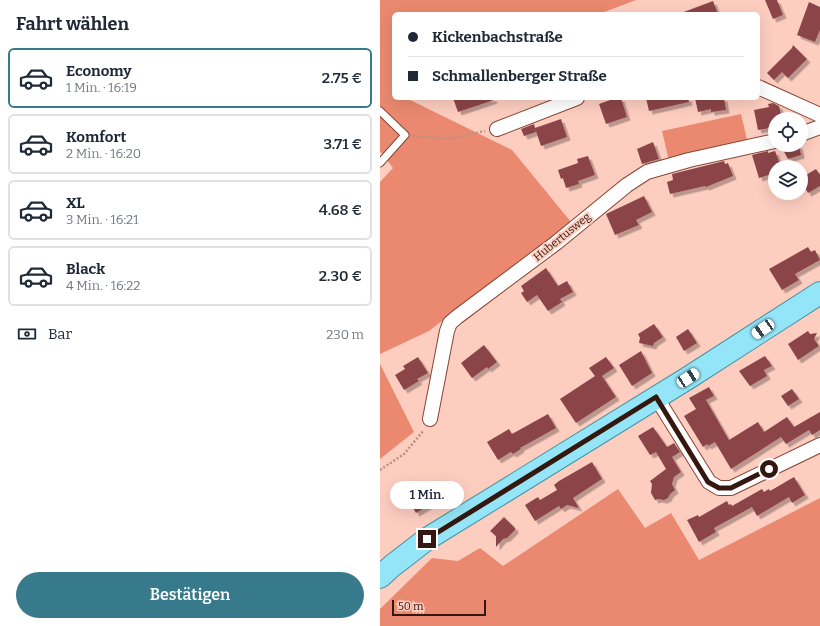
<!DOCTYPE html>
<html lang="de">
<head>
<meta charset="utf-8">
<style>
	body { margin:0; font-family:Bitter,serif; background:#f6f6f7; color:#1f2937; height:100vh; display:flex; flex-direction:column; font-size:15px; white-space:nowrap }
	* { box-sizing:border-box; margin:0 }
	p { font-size:13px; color:#747a83 }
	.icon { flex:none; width:22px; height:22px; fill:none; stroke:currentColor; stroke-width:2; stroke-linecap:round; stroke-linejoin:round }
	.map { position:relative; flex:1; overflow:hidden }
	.sheet { display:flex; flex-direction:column; background:#fff; width:380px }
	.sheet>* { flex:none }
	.guide { position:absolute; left:12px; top:12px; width:368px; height:88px; border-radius:6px; box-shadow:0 4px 16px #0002; display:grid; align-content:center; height:88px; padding:0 16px; background:#fff }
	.buttons { position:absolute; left:388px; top:112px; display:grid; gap:8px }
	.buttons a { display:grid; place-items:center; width:40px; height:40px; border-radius:50%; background:#fff; box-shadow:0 4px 16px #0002; font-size:20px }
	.scale { position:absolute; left:12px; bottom:10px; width:94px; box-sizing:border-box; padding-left:4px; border:2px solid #341810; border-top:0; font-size:11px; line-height:14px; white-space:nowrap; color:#341810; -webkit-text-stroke:3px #fdcdc0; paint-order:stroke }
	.end { position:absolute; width:18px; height:18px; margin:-9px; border:5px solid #341810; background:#fff; box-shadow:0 0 0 2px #fff }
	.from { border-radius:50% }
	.bubble { position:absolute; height:28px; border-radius:14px; background:#fff; box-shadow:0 4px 16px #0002; font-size:13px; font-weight:600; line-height:28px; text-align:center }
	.car { position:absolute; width:12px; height:24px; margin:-12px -6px; border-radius:5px; box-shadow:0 0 3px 1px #0007; background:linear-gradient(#fff 24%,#345 0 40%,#fff 0 76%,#345 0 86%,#fff 0) }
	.guide b { display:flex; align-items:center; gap:14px; height:38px; font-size:15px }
	.guide b+b { border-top:1px solid #e0e1e3 }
	.guide i { width:10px; height:10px; background:#1f2937 }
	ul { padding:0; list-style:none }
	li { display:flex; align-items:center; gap:12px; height:60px; margin:0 8px 6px; padding:0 8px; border:2px solid #e0e1e3; border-radius:6px }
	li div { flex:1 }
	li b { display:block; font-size:15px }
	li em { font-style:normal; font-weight:600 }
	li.active { border-color:#377a8b }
	li>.icon { width:36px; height:36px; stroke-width:1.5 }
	h2 { padding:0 16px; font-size:18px; line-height:48px }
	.pay { display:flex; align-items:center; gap:10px; height:44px; padding:0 16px; font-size:15px }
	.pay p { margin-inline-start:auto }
	.button { display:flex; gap:8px; margin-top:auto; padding:8px 16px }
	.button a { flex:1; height:46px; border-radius:24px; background:#377a8b; color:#fff; font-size:16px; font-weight:600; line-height:46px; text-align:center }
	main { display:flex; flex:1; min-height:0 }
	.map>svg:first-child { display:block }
	.green { fill:#ea896f }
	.building { fill:#8b454a; filter:url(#shadow) }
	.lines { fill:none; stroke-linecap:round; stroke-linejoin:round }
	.service-casing { stroke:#874432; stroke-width:9 }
	.minor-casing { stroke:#874432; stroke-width:16 }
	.primary-casing { stroke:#4492a3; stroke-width:24 }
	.path { stroke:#b99084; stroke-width:2.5; stroke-dasharray:2 2; stroke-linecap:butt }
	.service { stroke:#fff; stroke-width:7 }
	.minor { stroke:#fff; stroke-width:14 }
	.primary { stroke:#94e5f7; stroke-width:22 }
	.route { stroke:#341810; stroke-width:5 }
	.labels { text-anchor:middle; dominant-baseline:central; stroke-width:4; stroke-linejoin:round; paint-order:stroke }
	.street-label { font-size:11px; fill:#341810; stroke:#fdcdc0 }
</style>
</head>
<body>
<main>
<section class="sheet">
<h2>Fahrt wählen</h2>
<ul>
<li class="active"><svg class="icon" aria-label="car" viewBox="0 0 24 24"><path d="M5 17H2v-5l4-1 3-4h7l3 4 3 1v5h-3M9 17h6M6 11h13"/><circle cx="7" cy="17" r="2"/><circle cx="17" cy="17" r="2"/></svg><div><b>Economy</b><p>1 Min. · 16:19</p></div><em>2.75 €</em></li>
<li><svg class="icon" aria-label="car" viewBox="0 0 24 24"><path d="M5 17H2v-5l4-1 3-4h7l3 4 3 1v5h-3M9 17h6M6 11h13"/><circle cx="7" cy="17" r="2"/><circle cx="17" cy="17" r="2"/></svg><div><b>Komfort</b><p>2 Min. · 16:20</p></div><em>3.71 €</em></li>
<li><svg class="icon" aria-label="car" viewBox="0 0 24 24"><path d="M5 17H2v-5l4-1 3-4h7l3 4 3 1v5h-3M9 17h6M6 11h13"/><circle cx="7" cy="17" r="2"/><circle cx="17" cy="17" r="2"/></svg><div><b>XL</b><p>3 Min. · 16:21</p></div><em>4.68 €</em></li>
<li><svg class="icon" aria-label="car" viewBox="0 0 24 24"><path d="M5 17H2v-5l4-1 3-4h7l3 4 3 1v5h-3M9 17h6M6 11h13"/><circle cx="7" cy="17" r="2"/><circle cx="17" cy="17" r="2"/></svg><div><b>Black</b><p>4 Min. · 16:22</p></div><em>2.30 €</em></li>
</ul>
<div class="pay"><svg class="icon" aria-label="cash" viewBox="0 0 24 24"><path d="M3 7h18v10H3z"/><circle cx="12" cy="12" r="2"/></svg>Bar<p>230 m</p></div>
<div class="button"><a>Bestätigen</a></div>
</section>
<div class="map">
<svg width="440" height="626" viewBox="0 0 440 626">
	<defs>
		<filter id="shadow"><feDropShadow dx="3.5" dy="3.5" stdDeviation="0" flood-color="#0004"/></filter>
	</defs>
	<rect width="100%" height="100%" fill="#fdcdc0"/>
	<path class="green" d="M0 0H256L219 14H14V89L11 91 14 92V98H26L132 150 191 222 49 331 0 354V182L13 168 0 151Z
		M361 114 368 144 289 161 282 131Z
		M0 364 34 432 0 459Z
		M238 489 265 528 291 513 319 560 440 498V626H0V609L52 558 78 561 100 548 123 566Z"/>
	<path class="building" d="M385 0H397L403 15 393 19Z
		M333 1 338 14H302L301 13Z
		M429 2 440 7V30L435 42 417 35Z
		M413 45 427 59 408 78 402 72 394 80 387 73 412 48Z
		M73 98H113L114 100 78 112Z
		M236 98H241L247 117 226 124 219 104Z
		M266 98H308L309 102 269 111Z
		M315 98H344L346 110 331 112V109L318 112Z
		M393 103 399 106 402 119H395V127L378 130 374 110 389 107 388 104Z
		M181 119 187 137 161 146 155 128Z
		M154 124 156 132 144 136 141 129Z
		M273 142 279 159 262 164 257 149Z
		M414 145H419L421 155 408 159 402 148Z
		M388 151V153L395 151 401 167H395V173L379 178 372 155Z
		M208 156 215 175 198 181 199 184 186 188 183 178 181 179 178 170 198 163 197 159Z
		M344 161 345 164 348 163 353 176 326 187 325 186 290 194 287 182 293 180 292 174Z
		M436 169 440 175V186L428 193 421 181V178Z
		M264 196 272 212 256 220 259 225 235 235 226 214Z
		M428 247 431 252 435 250 440 260 415 274 419 280 402 290 389 269Z
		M166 268 178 286 187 281 193 292 180 299 182 302 168 311 157 295 147 302 141 293 144 291 141 286Z
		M274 324 283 337 274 343 273 346 259 343 260 338 258 334Z
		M308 329 317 343 304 351 296 337Z
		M428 331 430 334 437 333 434 339 439 346 418 360 408 344Z
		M104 345 117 362 108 369 107 367 92 378 81 363Z
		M261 351 272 373 252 386 239 365Z
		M385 356 392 366 384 370 387 376 370 386 359 371Z
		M38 357 48 373 37 379 39 381 24 390 15 375 25 369 23 366Z
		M226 357 234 368 222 376 236 397 196 423 180 399 215 376 209 368Z
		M329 387 334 396 326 400 349 440 378 422 384 432 407 417 414 427 440 412V430L432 435 429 430 406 444 401 437 351 469 335 442 328 446 327 444 323 447 304 416 316 409 309 398Z
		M412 389 419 399 408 406 401 396Z
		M168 414 176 428 140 448 141 449 133 454 131 452 118 460 107 442 129 429 132 434Z
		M273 427 287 447 294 443 300 452 292 457 301 472 294 477 292 484 295 490 290 494 288 498 284 500 278 499 275 500 271 493 272 484 270 481 286 469 276 452 270 455 258 436Z
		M212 462 222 479 193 498 199 508 187 505 181 509 179 506 155 521 145 505 158 497 160 500 177 490 174 485 179 481Z
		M414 477 425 495 412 503 409 497 377 516 372 507 334 528 336 532 319 542 307 520 318 515 319 517 347 501 349 505 351 504 352 506 382 489 384 492 389 489 390 491Z
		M44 486 46 489 50 487 58 500 36 513 27 497Z
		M124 517 135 528V530L127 538 123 539 116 547V536L110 531Z"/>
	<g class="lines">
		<defs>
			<path id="service" d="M0 111 25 135 0 163"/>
			<path id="minor" d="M378 87 440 115
				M117 129 197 98
				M421 134 440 127
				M276 397 329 482 339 488H351L440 445
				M50 419 67 331 70 323 77 317 176 243 247 185 267 172 309 160 395 141"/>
			<path id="primary" d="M0 577 12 566 47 539 308 378 440 293"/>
		</defs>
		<use href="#service" class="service-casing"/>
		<use href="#minor" class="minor-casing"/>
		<use href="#primary" class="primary-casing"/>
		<path class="path" d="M33 136 71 139 105 131
			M0 470 24 454 44 430"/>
		<use href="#service" class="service"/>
		<use href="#minor" class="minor"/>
		<use href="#primary" class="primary"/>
	</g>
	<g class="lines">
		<path class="route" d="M47 539 276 397 328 482 339 488H351L389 469"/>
	</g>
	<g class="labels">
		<g class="street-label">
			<text transform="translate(182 237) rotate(-39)">Hubertusweg</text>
		</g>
	</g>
</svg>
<div class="buttons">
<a><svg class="icon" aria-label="locate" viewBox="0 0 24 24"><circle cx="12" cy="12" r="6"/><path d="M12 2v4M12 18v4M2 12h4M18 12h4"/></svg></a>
<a><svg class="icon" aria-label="layers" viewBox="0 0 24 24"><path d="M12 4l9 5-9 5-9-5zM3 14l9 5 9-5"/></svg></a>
</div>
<div class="scale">50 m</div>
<i class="end from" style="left:389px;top:469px"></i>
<i class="end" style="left:47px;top:539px"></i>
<div class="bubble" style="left:10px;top:481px;width:74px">1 Min.</div>
<i class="car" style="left:383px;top:329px;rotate:236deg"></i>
<i class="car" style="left:308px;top:378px;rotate:57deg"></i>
<div class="guide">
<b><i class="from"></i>Kickenbachstraße</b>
<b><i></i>Schmallenberger Straße</b>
</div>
</div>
</main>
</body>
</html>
